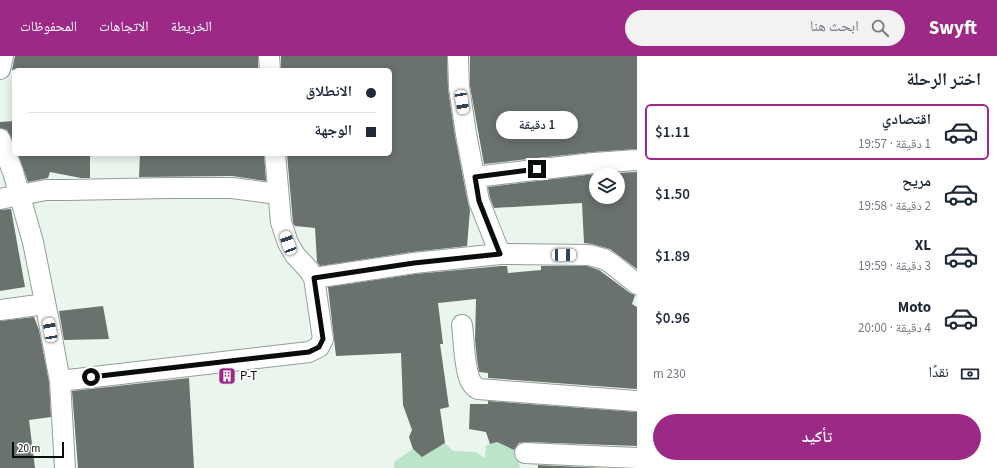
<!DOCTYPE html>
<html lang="ar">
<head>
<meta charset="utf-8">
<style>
	body { margin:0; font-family:"Source Sans 3","Noto Naskh Arabic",sans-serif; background:#f2f2f3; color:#1f2937; direction:rtl; height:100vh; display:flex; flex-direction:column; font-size:15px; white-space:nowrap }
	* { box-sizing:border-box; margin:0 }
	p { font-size:13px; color:#747a83 }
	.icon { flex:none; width:22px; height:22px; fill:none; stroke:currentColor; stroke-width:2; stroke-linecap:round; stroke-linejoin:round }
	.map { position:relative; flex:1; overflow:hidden; direction:ltr }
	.details { display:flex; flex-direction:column; background:#fff; width:360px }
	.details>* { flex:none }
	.banner { position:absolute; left:12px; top:12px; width:380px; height:88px; border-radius:6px; box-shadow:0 2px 10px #0003; direction:rtl; display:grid; align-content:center; height:88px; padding:0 16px; background:#fff }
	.fabs { position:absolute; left:589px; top:112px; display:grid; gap:8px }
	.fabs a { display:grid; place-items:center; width:36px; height:36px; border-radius:50%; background:#fff; box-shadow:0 2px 10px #0003; font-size:20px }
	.scale { position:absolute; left:12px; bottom:10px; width:52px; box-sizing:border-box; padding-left:4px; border:2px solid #090d0a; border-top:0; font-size:11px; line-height:14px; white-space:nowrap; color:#090d0a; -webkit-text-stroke:3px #fff; paint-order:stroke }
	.end { position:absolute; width:18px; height:18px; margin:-9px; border:5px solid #090d0a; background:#fff; box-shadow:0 0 0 2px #fff }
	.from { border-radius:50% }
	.bubble { position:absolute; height:28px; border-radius:14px; background:#fff; box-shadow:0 2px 10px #0003; font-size:13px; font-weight:600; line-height:28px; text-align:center; direction:rtl }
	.car { position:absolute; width:12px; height:24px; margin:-12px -6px; border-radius:5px; box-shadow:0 0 3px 1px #0007; background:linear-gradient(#fff 24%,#345 0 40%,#fff 0 76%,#345 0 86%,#fff 0) }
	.banner b { display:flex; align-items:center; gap:14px; height:38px; font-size:15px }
	.banner b+b { border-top:1px solid #e0e1e3 }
	.banner i { width:10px; height:10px; background:#1f2937 }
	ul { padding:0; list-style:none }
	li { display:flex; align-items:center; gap:12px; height:56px; margin:0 8px 6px; padding:0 8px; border:2px solid transparent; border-radius:6px }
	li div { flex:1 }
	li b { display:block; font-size:15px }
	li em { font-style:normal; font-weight:600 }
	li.current { border-color:#9b2985 }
	li>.icon { width:36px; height:36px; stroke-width:1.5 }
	h2 { padding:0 16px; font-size:18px; line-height:48px }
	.pay { display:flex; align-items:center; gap:10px; height:44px; padding:0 16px; font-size:15px }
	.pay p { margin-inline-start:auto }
	.action { display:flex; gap:8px; margin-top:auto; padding:8px 16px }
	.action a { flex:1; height:46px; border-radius:24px; background:#9b2985; color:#fff; font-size:16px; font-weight:600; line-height:46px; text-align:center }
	header { display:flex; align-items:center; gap:24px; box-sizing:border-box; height:56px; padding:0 20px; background:#9b2985; color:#fff }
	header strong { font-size:19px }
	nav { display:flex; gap:22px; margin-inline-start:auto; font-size:14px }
	.search { width:280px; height:36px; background:#f2f2f3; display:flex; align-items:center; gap:10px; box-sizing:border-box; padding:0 14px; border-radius:22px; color:#747a83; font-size:15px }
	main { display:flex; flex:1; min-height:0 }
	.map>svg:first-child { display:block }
	.green { fill:#bce4ca }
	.building { fill:#69726c; fill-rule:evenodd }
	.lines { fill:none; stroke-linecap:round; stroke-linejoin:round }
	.minor-casing { stroke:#949e97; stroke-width:22 }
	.minor { stroke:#fff; stroke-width:20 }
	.route { stroke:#090d0a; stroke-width:5 }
	.labels { text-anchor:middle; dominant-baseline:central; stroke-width:3.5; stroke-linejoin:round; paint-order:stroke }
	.poi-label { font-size:13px; fill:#090d0a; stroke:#fff; text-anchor:start }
</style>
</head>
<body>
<header>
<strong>Swyft</strong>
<div class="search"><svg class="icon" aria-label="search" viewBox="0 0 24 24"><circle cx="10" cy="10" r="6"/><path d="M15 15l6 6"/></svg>ابحث هنا</div>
<nav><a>الخريطة</a><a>الاتجاهات</a><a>المحفوظات</a></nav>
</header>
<main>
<section class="details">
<h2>اختر الرحلة</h2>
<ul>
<li class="current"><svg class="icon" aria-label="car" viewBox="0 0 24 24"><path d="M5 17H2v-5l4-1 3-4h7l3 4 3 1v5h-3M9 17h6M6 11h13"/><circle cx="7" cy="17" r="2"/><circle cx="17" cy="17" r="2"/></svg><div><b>اقتصادي</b><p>1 دقيقة · 19:57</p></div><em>$1.11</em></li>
<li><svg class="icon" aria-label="car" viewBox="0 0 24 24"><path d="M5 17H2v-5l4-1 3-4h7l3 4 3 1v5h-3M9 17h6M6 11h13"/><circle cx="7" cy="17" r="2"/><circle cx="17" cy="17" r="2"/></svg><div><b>مريح</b><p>2 دقيقة · 19:58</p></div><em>$1.50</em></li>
<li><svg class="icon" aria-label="car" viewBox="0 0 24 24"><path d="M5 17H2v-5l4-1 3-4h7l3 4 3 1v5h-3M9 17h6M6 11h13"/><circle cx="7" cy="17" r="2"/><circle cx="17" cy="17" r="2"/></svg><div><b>XL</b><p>3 دقيقة · 19:59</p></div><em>$1.89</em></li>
<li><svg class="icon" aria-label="car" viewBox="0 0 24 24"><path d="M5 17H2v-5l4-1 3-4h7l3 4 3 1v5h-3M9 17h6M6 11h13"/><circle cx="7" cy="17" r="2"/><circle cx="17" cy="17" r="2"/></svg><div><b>Moto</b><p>4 دقيقة · 20:00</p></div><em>$0.96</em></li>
</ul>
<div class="pay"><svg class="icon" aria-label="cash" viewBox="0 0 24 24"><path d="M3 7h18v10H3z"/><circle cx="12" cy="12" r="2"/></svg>نقدًا<p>230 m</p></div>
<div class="action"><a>تأكيد</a></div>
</section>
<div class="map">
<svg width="637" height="412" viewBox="0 0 637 412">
	<rect width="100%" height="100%" fill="#eaf5ee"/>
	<path class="green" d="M497 386 516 395 520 412H394V406L413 393 422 400 445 387 453 395 476 396 485 402 486 389Z"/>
	<path class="building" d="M15 0H258V14H12Z
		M281 0H447L448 33 455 80 468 147 470 154 467 190 412 196 320 210 317 206 315 172 295 170 293 167 287 98H390V14H281Z
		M470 0H637V93L593 96 484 108 470 30Z
		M14 65V87L7 74 0 72V66Z
		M18 98H90V122H81L50 116 48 122 28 126Z
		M140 98H264L266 125 232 120 139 121Z
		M637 116V213L610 193 592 188 584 187 582 147 494 152 490 142 488 131 595 118ZM596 119H618V141H596Z
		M11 153 25 231 0 235V154Z
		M501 210H507L508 217 541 214V210H587L599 214 630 237 635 239 632 248 637 251V333L488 322V317L479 316 477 303 475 284 476 243 438 247 443 288H440L449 351 440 353 445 387 422 401 413 393 409 381 412 374 403 349 401 297 336 300 328 231 415 218Z
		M103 250 109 283 64 284 59 255Z
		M34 261 39 274 49 326 51 361 29 364 35 412H0V265Z
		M189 322 194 412H78L72 335Z
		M488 345 637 356V390L526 386 519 387 516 391 514 394 497 386 490 388 486 376 469 373 470 348H488Z
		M538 409 603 412H538Z"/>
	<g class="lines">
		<defs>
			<path id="minor" d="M269 0 270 14
				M458 0 459 31 466 78 479 145 500 198 589 199 604 203 612 208 637 228
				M0 13 3 0
				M0 83 13 116 33 186 48 261 60 325 65 412
				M475 121 594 107 637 104
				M0 143 46 134H67L169 132H232L278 138
				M314 222 414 207 500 198
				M0 254 45 248
				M462 269C464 284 464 310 470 324 472 328 474 331 478 333L637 345
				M60 325 309 296 319 291 323 283 314 222 308 213 295 199 288 187 281 166 275 98
				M525 397 637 402"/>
		</defs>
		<use href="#minor" class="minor-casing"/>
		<use href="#minor" class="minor"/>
	</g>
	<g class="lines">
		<path class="route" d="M91 321 309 296 319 291 323 283 314 222 414 207 500 198 479 145 475 121 537 113"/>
	</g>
	<defs>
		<symbol id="building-square" viewBox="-11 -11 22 22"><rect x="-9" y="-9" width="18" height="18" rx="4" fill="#9b2985" stroke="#fff"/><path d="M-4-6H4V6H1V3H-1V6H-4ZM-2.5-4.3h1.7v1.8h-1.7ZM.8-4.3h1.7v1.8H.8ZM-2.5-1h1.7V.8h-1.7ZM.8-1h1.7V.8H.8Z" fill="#fff"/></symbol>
	</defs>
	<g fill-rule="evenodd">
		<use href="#building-square" x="217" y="310" width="20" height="20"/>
	</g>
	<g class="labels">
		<g class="poi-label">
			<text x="240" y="320">P-T</text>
		</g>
	</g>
</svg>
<div class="fabs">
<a><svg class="icon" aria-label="layers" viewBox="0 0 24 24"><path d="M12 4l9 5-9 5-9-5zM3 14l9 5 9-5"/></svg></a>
</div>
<div class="scale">20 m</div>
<i class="end from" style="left:91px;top:321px"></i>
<i class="end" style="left:537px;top:113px"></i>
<div class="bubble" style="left:496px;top:55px;width:82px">1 دقيقة</div>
<i class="car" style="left:462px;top:46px;rotate:171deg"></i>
<i class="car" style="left:288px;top:187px;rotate:340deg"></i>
<i class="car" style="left:564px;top:199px;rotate:90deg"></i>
<i class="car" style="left:50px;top:274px;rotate:350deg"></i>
<div class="banner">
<b><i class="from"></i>الانطلاق</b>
<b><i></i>الوجهة</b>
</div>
</div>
</main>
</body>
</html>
